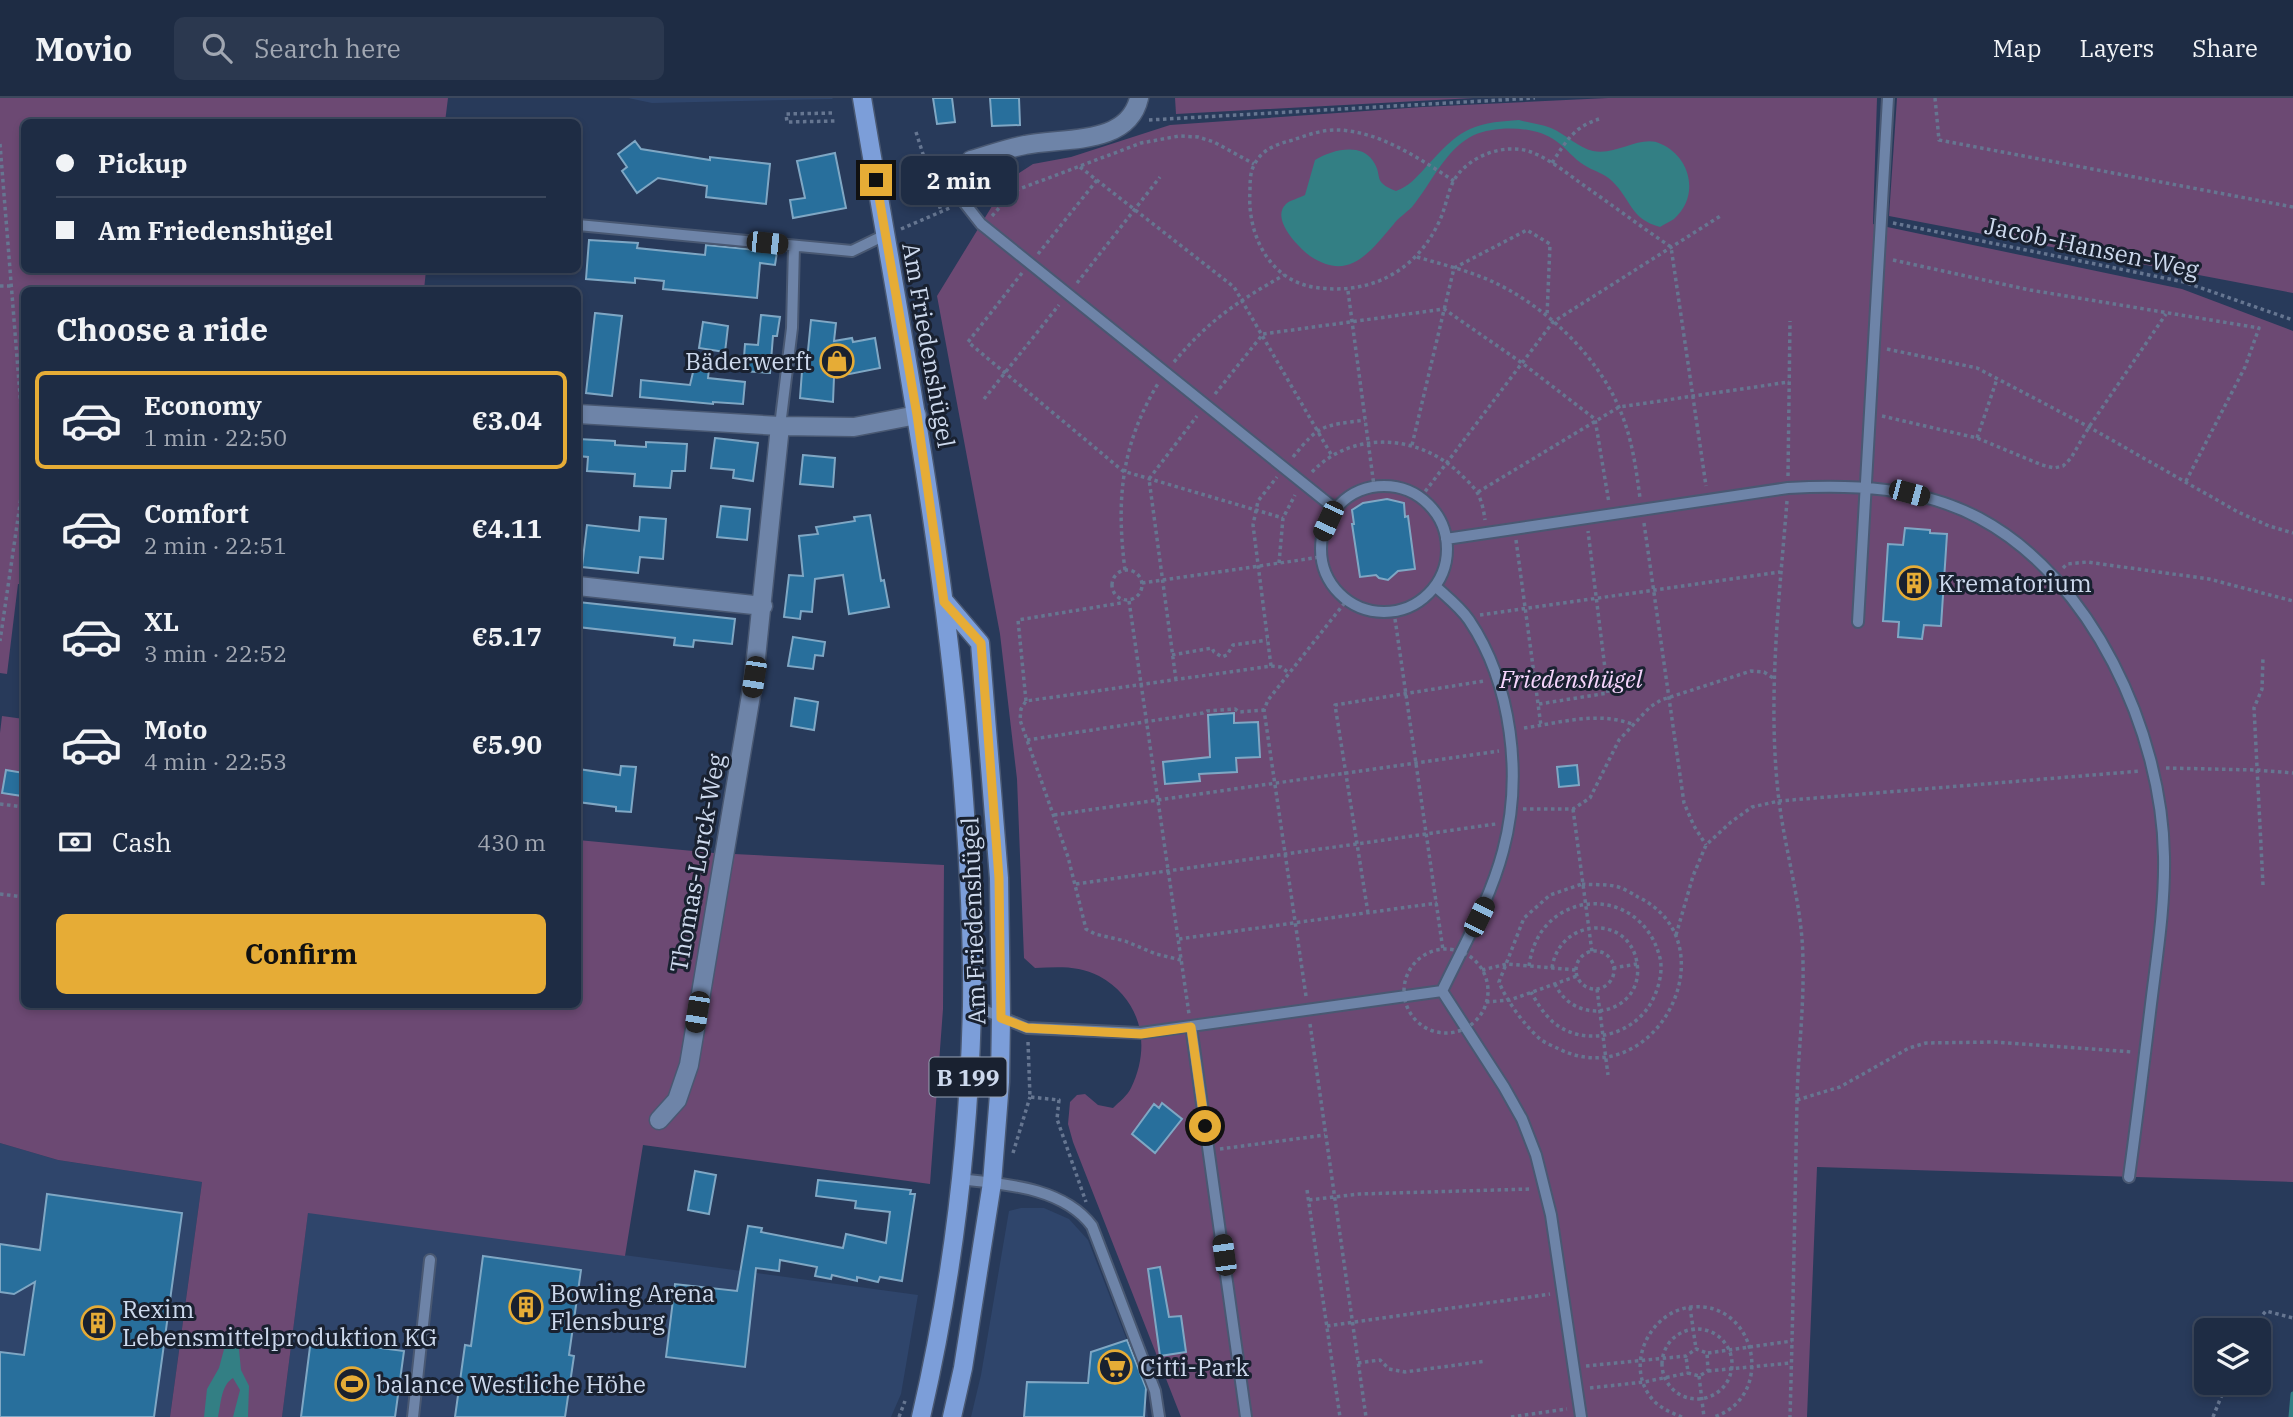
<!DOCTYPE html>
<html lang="en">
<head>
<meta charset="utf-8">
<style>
	body { margin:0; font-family:"IBM Plex Serif",serif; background:#2b384f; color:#f1f3f6; height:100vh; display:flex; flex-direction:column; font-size:26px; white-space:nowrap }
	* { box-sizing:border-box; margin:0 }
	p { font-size:23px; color:#a1a7b2 }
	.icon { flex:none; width:38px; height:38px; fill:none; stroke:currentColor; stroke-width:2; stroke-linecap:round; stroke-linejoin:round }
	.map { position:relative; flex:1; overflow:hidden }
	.details { position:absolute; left:21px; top:189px; width:560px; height:721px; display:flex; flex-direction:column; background:#1e2c44; border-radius:10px; box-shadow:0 4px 10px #0003,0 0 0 2px #3c485d }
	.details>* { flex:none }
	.hud { position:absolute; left:21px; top:21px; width:560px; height:154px; border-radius:10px; box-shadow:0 4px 10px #0003,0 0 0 2px #3c485d; display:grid; align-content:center; height:154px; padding:0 35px; background:#1e2c44 }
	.fabs { position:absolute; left:2194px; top:1220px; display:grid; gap:14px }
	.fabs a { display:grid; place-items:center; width:77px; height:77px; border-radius:10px; background:#1e2c44; box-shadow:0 4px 10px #0003,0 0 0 2px #3c485d; font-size:35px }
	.end { position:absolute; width:32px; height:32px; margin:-16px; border:9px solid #e6ac36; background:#111; box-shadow:0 0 0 4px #111 }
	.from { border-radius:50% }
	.bubble { position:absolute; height:49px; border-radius:10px; background:#1e2c44; box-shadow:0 4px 10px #0003,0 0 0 2px #3c485d; font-size:23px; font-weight:700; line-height:49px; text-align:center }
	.car { position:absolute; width:21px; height:42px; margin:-21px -10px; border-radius:9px; box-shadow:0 0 5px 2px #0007; background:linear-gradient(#222 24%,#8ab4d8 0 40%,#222 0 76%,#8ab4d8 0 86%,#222 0) }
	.hud b { display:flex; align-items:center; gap:24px; height:66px; font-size:26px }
	.hud b+b { border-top:2px solid #3c485d }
	.hud i { width:18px; height:18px; background:#f1f3f6 }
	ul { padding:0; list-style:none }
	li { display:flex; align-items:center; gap:21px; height:98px; margin:0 14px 10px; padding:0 21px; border:4px solid transparent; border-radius:10px }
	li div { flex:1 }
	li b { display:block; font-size:26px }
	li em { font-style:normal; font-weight:700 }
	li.current { border-color:#e6ac36 }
	li>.icon { width:63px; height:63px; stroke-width:1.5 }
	h2 { padding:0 35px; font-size:32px; line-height:84px }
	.pay { display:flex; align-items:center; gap:18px; height:77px; padding:0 35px; font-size:26px }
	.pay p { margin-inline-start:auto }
	.primary-button { display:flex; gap:14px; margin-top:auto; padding:14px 35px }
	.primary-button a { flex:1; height:80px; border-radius:10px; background:#e6ac36; color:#111; font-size:28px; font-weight:700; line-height:80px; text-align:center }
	header { display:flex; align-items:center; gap:42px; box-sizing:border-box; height:98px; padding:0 35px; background:#1e2c44; border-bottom:2px solid #3c485d }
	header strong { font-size:33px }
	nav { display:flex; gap:38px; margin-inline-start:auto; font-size:24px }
	.search { width:490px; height:63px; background:#2b384f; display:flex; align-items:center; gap:18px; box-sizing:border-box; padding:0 24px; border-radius:10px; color:#a1a7b2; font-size:26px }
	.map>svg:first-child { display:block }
	.built { fill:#2f456b }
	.green { fill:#6c4973 }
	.water { fill:#337f84 }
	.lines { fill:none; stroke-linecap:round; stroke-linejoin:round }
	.stream { stroke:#337f84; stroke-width:5 }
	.building { fill:#286f9c; stroke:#7fa7c4; stroke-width:2 }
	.lane-casing { stroke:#495872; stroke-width:14 }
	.street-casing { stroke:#495872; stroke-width:21 }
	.primary-casing { stroke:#495872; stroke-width:21 }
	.path { stroke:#667691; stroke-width:3.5; stroke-dasharray:3.5 3.5; stroke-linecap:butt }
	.lane { stroke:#6e84a8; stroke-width:10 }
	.street { stroke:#6e84a8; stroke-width:18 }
	.primary { stroke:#7c9ed9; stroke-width:18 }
	.route { stroke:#e6ac36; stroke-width:9 }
	.labels { text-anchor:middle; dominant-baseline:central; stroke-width:6; stroke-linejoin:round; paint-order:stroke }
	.shield { fill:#192130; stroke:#97a2b4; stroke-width:2 }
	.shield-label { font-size:23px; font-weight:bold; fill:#cdd9ed }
	.street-label { font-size:24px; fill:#cdd9ed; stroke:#192130 }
	.poi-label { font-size:24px; fill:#cdd9ed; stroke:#192130; text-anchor:start }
	.park-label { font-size:24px; font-style:italic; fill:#f6d5fc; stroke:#192130 }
</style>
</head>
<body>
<header>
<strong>Movio</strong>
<div class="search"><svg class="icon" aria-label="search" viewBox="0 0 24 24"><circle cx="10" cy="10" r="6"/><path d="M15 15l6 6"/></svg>Search here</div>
<nav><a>Map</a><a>Layers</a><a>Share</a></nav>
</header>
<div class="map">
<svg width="2293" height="1319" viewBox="0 0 2293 1319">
	<rect width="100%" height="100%" fill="#283a5a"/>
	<path class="built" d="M628 0H832L833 1 652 5Z
		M0 1045 58 1062 202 1084 170 1319H0Z
		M1021 1110H1044L1069 1121 1088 1142 1142 1281 1148 1319H971L981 1277 1009 1113Z
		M308 1114 918 1197 901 1296 891 1319H282Z"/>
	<path class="green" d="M0 0H448L445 24H24V172H426L424 192H24V487L18 486 7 576 0 575Z
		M1175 0H1474L1176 16Z
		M1608 0H1877L1873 126 2182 191 2293 233V1084L1817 1069 1807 1319H1181L1073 1044 1068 1026 1070 1004 1077 997 1085 996 1098 1007 1113 1010C1119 1004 1128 997 1131 990 1152 947 1141 901 1099 878 1079 867 1056 869 1035 870L1024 860 1017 681 1000 536 937 198 1008 82 1033 66 1071 59 1170 27 1422 9Z
		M1897 0H2293V195L1889 118Z
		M2 618 24 621V906H578V742L714 755 944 767 943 911 930 1086 643 1047 625 1158 308 1115 282 1319H170L202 1084 58 1062 0 1045V635Z"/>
	<path class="water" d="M1519 22C1530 25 1541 26 1551 30 1565 36 1579 50 1593 53 1617 58 1641 36 1661 46 1691 59 1700 98 1674 121 1670 124 1664 126 1660 129 1630 121 1631 101 1612 83 1604 75 1593 73 1584 67 1574 61 1566 50 1556 43 1536 28 1497 27 1474 37 1446 50 1431 86 1412 109 1406 115 1398 120 1393 127 1369 155 1349 184 1310 158 1299 150 1270 121 1286 106 1290 102 1300 100 1305 97L1315 62C1331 52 1361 44 1373 63 1384 79 1371 83 1396 93 1409 88 1416 80 1425 70 1459 33 1468 25 1519 22Z
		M235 1238 238 1241 241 1272 249 1288 248 1319H233L240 1292 233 1280C221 1287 221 1306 218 1319H204L207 1291 219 1270 227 1240Z"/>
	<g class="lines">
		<path class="stream" d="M2291 1319 2293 1296"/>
	</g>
	<path class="building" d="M933 0H952L955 24 937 26Z
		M990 0H1019L1020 27 992 28Z
		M635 43 641 51 672 56 710 62V59L770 66 766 106 706 99 707 88 658 80 637 95 622 73 627 69 618 56Z
		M835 55 846 110 793 120 790 102 805 100 797 63Z
		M589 142 638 145 637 150 705 157 706 147 777 154 775 167 760 165 757 200 663 191 664 183 635 180V185L586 181Z
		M595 215 622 218 612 298 586 295Z
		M761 217 780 219 777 238H773L770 275 743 273 745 246 758 247Z
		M811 222 836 225 834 243 852 240 853 244 875 240 880 270 834 279 833 304 800 300 802 273H806Z
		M703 224 728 228 725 254 699 250Z
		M694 270 709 271 708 280 745 284 743 306 713 304V306L640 299 641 282 690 287Z
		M715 340 758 345 753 383 733 380 734 372 711 370Z
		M578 341 615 343V347L646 349V344L687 346 685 373H672L670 390 634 388 635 376 587 373 588 359 578 358Z
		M803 357 835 360 833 389 800 386Z
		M1387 401 1404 405 1405 419 1408 418 1415 471 1398 473 1388 482 1379 480 1376 477 1360 479 1352 426H1354L1352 412 1363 405Z
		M721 408 750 411 747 442 717 439Z
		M870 417 881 483 884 482 889 509 849 516 843 477 815 481 812 514 801 513 800 521 784 519 789 477 803 478 799 438 818 436 816 429 855 423 854 419Z
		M640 419 666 421 663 461 640 459 638 475 582 469 587 427 639 433Z
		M1905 430 1930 432V435L1947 436 1941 528 1924 527 1922 541 1898 539 1899 524 1883 523 1888 446 1903 447Z
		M578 504 735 521 732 546 694 542 693 549 674 547 675 540 578 529Z
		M793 539 825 544 823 558 815 557 813 571 788 568Z
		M795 600 818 604 814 632 791 628Z
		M1234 615V625L1258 624 1260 659 1236 660 1237 674 1199 676 1200 683 1165 686 1163 664 1210 659 1208 617Z
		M1577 667 1579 687 1559 689 1557 669Z
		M621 668 636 669 631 714 616 713V709L578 704V671L620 677Z
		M6 672 24 675 22 698 2 695Z
		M1162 1005 1182 1021 1155 1055 1132 1036 1154 1006 1159 1010Z
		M695 1073 716 1077 709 1116 688 1112Z
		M818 1082 911 1092 910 1096H915L902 1183 880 1179 878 1184 857 1179V1183L832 1177 831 1181 815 1178 817 1169 780 1162 779 1173 756 1170 745 1269 666 1259 675 1186 737 1193 748 1128 762 1130 761 1134 843 1150 846 1136 886 1145 890 1114 855 1110 856 1103 816 1098Z
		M47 1096 182 1115 154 1319H0V1254L24 1257 35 1184 14 1196 0 1194V1146L40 1152Z
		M483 1158 581 1172 569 1257 574 1258 565 1319H455L465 1247 471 1248Z
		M1160 1169 1169 1219 1181 1218 1186 1254 1160 1258 1148 1171Z
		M311 1241 404 1253 395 1319H301Z
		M1127 1242 1146 1290 1144 1319H1024L1027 1284 1088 1285 1091 1254Z"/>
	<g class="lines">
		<defs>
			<path id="lane" d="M971 62 963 103 981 126 1334 410
				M578 127 852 153 885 137
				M780 328 792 230 794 148
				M1321 451a63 63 0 1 1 126 0a63 63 0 1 1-126 0Z
				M1446 441 1788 390C1852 386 1921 389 1979 420 2092 480 2162 634 2164 758 2165 808 2157 857 2151 906 2144 964 2137 1021 2129 1079
				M1435 488C1447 499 1460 509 1469 522 1512 586 1523 679 1503 753 1490 802 1464 847 1442 893
				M1858 524 1888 0
				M972 907 1027 930 1141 935 1442 893 1504 989 1522 1021 1536 1057 1551 1117 1581 1319
				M1191 928 1246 1319
				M959 1081C1004 1086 1063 1089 1092 1128L1155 1293 1159 1319
				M413 1319 430 1162"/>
			<path id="street" d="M971 62C989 57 1007 50 1025 47 1061 39 1128 49 1139 0
				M578 316 780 328 854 329 917 317
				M578 488 763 508
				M659 1022 677 1002 689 967 754 579 780 328"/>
			<path id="primary" d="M862 0C901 233 947 465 964 701 969 770 973 839 972 908 969 1046 952 1185 921 1319
				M945 504 980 545 999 780 1001 920 1000 984 992 1085 963 1270 952 1319"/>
		</defs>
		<use href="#lane" class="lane-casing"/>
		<use href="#street" class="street-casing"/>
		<use href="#primary" class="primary-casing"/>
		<path class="path" d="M1935 0 1939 42 2293 109
			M832 15 786 16 787 24 836 23
			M1149 22 1535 0
			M916 34 941 113
			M0 46 24 347 23 386 0 543
			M1552 65C1566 43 1574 29 1599 21
			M1080 69 1234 189 1332 358
			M1454 83C1420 61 1381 34 1339 32 1324 31 1307 37 1293 42 1277 46 1262 51 1254 67 1250 75 1250 84 1250 93 1247 135 1268 181 1313 189 1368 198 1415 175 1439 124 1445 112 1447 97 1453 84 1466 59 1504 44 1531 54 1552 62 1570 78 1589 91 1616 110 1643 130 1671 149L1706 388
			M992 118 1014 93 1141 45 1179 38 1198 39 1214 44 1254 66
			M1893 125 2184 184 2293 222
			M901 131 952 109
			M1038 156 1097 82
			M1417 159C1441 166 1466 172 1489 182 1543 206 1597 256 1620 312 1632 340 1636 370 1640 400
			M1893 162 2030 192 2259 230 2245 269 2185 385
			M1022 175 968 244 1123 373 1283 420
			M1077 185 1160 79
			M0 188H11
			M1348 193 1374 388
			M1887 251 1977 270 2089 329 2238 414 2269 428 2293 435
			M1174 264C1209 222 1237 204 1284 177
			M1215 296 1263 236 1444 211 1522 265 1595 321 1609 405
			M984 301 1059 207
			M1882 318 1977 340 2042 367 2054 370 2063 368 2071 360 2089 329 2166 216
			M1977 340 1997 281
			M1412 347 1454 170 1527 132 1550 146 1547 218
			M1293 359C1320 325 1324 328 1365 322
			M1312 374C1351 333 1415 336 1456 372 1463 379 1473 387 1478 396 1482 404 1484 414 1485 422
			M1788 378 1790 223
			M1478 394 1619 309 1789 284
			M1421 399 1553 224 1722 117
			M1787 403C1779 503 1767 604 1779 703 1786 758 1803 810 1803 865 1804 911 1798 956 1797 1002 1795 1108 1793 1213 1790 1319
			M1644 425 1684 705 1694 728 1706 747
			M1516 442 1541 628
			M1279 465 1283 420 1295 397
			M2063 470 2067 466 2087 464 2209 481 2293 503
			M1112 487a15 15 0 1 1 30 0a15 15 0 1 1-30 0Z
			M1125 472C1116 402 1121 346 1159 284
			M1142 485 1321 459
			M1129 503 1189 916
			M1394 514 1443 852
			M1480 517 1780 474
			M1172 557 1212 550 1214 554 1222 559 1227 557 1233 547 1267 542
			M1271 568 1253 427 1258 403 1277 379
			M1176 582 1149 381 1197 318
			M1026 603 1018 522 1121 505 1123 502
			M1539 606 1608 595 1588 433
			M1524 630C1559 625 1597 613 1632 626
			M1027 642 1203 615 1207 613 1235 611 1239 614 1264 612
			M2166 670 2256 672 2293 675
			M0 706 24 709
			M1523 711H1573L1590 700 1619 642 1650 609 1661 602 1751 573 1764 574 1773 580
			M1573 711 1592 854
			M1054 717 1499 653
			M1076 786 1496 726
			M1582 786C1592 787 1604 786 1614 788 1622 789 1631 795 1638 799 1733 845 1656 998 1559 951 1553 948 1545 945 1540 941 1525 928 1506 902 1499 884L1524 820 1550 797Z
			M2263 787 2254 610 2262 591 2263 559
			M0 796 24 799
			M1368 815 1335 607 1484 583
			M1676 837 1693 778 1706 747 1731 724 1752 709 1779 703 2141 673
			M1179 841 1437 805
			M1404 893a42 42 0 1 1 84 0a42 42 0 1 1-84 0Z
			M1576 872a19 19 0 1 1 38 0a19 19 0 1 1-38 0Z
			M1181 862 1156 856 1125 843 1095 836 1086 831 1068 759 1020 622 1021 611 1026 603 1271 568 1281 569 1289 575
			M1529 868C1539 789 1641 784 1660 860 1663 873 1659 889 1653 901 1636 937 1585 951 1553 924 1544 916 1537 905 1531 894
			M1552 870C1559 820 1629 815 1637 865 1645 915 1576 932 1555 886
			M1613 870 1637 866
			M1482 872 1507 866 1576 872
			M1597 891 1608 977
			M1306 898 1264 612 1268 602 1347 502
			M1486 904 1510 902 1577 878
			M1310 926 1366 1319
			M1028 944 1030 999 1059 1002 1057 1021 1086 1104
			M1797 1002 1840 989 1909 950 1926 945 1994 944 2132 954
			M1220 1051 1325 1037
			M1013 1055 1030 999
			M1307 1092 1340 1319
			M1309 1102 1359 1096 1530 1091
			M1690 1209 1696 1251
			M1327 1228 1550 1196
			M1662 1266a35 35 0 1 1 70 0a35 35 0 1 1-70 0Z
			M2249 1232 2266 1213 2293 1220
			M1708 1255 1792 1243
			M1358 1265 1380 1262 1389 1271 1405 1274 1486 1263
			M1586 1268 1686 1258 1696 1251 1707 1255 1708 1273 1699 1278 1688 1275 1686 1258
			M1708 1273 1791 1265
			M1699 1278 1704 1319
			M1590 1290 1644 1284 1688 1275
			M899 1319 905 1303
			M1511 1319 1567 1311
			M1682 1319C1672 1315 1662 1311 1654 1303 1623 1270 1648 1214 1691 1209 1756 1202 1777 1298 1714 1319
			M2213 1319 2227 1284"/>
		<use href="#lane" class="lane"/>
		<use href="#street" class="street"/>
		<use href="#primary" class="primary"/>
	</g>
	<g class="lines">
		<path class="route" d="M876 82 917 317 944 504 981 545 999 780 1001 920 1027 930 1141 936 1191 929 1205 1028"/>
	</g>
	<defs>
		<symbol id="shop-ring" viewBox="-11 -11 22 22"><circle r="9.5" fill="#192130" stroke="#e6ac36" stroke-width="1.5"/><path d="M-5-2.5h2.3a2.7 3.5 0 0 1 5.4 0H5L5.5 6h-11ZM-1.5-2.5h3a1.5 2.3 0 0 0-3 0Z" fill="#e6ac36"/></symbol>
		<symbol id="building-ring" viewBox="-11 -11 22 22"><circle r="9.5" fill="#192130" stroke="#e6ac36" stroke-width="1.5"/><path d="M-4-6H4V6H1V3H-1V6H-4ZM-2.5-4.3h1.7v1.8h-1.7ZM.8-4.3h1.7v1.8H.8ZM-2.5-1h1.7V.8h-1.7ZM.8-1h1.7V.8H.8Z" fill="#e6ac36"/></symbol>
		<symbol id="supermarket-ring" viewBox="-11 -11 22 22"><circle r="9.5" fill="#192130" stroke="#e6ac36" stroke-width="1.5"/><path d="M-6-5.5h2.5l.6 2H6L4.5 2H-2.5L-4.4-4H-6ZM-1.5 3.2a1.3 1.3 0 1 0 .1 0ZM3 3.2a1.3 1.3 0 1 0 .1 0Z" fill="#e6ac36"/></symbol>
		<symbol id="stadium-ring" viewBox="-11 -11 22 22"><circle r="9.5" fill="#192130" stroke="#e6ac36" stroke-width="1.5"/><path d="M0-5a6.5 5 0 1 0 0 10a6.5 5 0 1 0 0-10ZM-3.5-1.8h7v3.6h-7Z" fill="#e6ac36"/></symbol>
	</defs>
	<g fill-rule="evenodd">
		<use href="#shop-ring" x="818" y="244" width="38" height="38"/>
		<use href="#building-ring" x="1895" y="466" width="38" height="38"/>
		<use href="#building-ring" x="507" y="1190" width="38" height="38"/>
		<use href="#building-ring" x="79" y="1206" width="38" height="38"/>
		<use href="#supermarket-ring" x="1096" y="1250" width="38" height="38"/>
		<use href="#stadium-ring" x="333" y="1267" width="38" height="38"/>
	</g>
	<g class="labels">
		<rect class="shield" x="929.5" y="959.5" width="77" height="39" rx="5"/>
		<g class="shield-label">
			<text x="968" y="979">B 199</text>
		</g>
		<g class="street-label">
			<text transform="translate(2092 149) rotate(12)">Jacob-Hansen-Weg</text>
			<text transform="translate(929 247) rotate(80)">Am Friedenshügel</text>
			<text transform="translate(697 765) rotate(-80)">Thomas-Lorck-Weg</text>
			<text transform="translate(973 823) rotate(-92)">Am Friedenshügel</text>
		</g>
		<g class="poi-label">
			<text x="812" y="263" text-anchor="end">Bäderwerft</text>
			<text x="1938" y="485">Krematorium</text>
			<text x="550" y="1195">Bowling Arena<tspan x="550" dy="28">Flensburg</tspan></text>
			<text x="122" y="1211">Rexim<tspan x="122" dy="28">Lebensmittelproduktion KG</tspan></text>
			<text x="1140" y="1269">Citti-Park</text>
			<text x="376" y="1286">balance Westliche Höhe</text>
		</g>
		<g class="park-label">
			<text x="1571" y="581">Friedenshügel</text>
		</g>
	</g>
</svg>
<div class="fabs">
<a><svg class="icon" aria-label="layers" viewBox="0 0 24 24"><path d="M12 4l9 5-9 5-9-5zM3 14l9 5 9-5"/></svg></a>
</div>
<i class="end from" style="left:1205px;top:1028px"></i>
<i class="end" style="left:876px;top:82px"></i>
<div class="bubble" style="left:901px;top:58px;width:116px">2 min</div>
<i class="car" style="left:767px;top:145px;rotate:96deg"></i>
<i class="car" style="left:1909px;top:395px;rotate:105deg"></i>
<i class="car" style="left:1328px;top:423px;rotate:205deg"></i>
<i class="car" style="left:754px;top:579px;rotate:189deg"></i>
<i class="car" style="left:1479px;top:819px;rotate:26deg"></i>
<i class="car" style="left:697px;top:914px;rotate:189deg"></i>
<i class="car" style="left:1224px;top:1157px;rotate:352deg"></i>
<div class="hud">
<b><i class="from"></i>Pickup</b>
<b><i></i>Am Friedenshügel</b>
</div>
<section class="details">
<h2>Choose a ride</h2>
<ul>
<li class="current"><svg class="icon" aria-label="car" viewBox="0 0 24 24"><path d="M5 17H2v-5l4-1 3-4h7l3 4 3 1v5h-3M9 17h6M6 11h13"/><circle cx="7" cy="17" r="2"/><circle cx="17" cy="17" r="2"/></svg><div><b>Economy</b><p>1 min · 22:50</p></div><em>€3.04</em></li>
<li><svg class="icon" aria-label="car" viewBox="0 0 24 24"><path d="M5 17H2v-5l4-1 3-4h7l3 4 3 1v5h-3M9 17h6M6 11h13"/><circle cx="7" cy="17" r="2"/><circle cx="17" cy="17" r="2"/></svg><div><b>Comfort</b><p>2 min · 22:51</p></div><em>€4.11</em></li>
<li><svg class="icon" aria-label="car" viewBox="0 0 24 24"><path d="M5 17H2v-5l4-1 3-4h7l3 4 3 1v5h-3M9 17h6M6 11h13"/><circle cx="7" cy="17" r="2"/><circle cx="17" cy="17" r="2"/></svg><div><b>XL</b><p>3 min · 22:52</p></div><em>€5.17</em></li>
<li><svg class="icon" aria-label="car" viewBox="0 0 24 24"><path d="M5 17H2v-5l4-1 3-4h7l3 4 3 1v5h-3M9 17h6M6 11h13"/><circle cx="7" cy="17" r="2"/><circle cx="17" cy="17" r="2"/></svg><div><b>Moto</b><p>4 min · 22:53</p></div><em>€5.90</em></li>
</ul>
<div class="pay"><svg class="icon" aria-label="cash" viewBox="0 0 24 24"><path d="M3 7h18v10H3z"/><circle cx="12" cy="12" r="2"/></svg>Cash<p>430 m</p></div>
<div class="primary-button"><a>Confirm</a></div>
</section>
</div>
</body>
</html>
